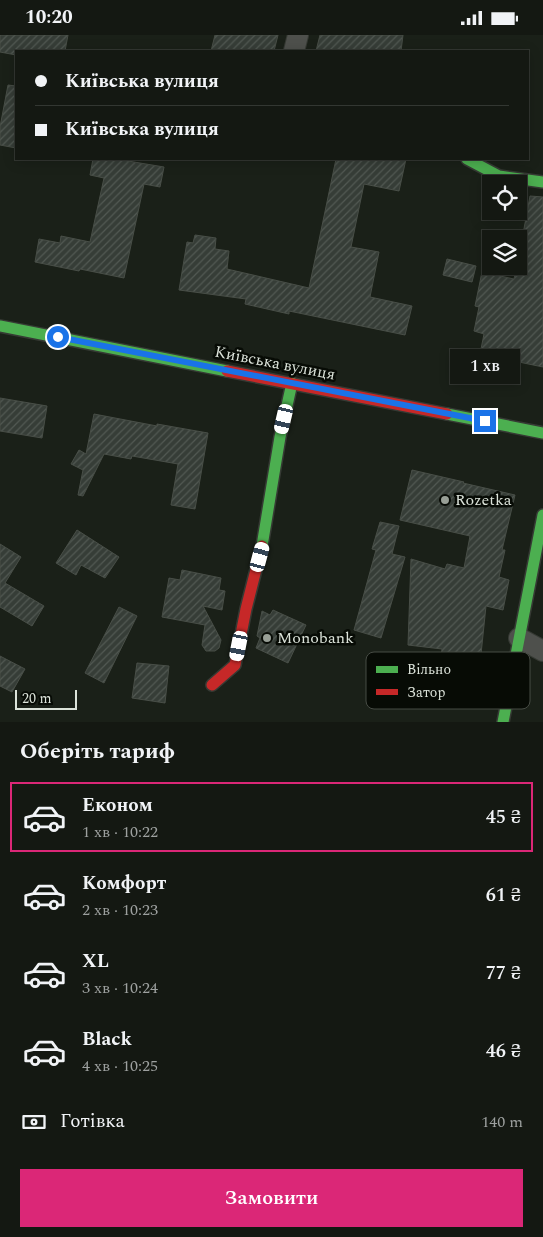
<!DOCTYPE html>
<html lang="uk">
<head>
<meta charset="utf-8">
<style>
	body { margin:0; font-family:Spectral,serif; background:#1d211b; color:#f1f3f6; height:100vh; display:flex; flex-direction:column; font-size:19px; white-space:nowrap }
	* { box-sizing:border-box; margin:0 }
	p { font-size:16px; color:#9da09f }
	.icon { flex:none; width:28px; height:28px; fill:none; stroke:currentColor; stroke-width:2; stroke-linecap:round; stroke-linejoin:round }
	.map { position:relative; height:687px; overflow:hidden }
	.drawer { display:flex; flex-direction:column; background:#141812; flex:1 }
	.drawer>* { flex:none }
	.guide { position:absolute; left:15px; top:15px; width:514px; height:110px; border-radius:0px; box-shadow:0 2px 12px #0003,0 0 0 1px #333732; display:grid; align-content:center; height:110px; padding:0 20px; background:#141812 }
	.tools { position:absolute; left:482px; top:140px; display:grid; gap:10px }
	.tools a { display:grid; place-items:center; width:45px; height:45px; border-radius:0px; background:#141812; box-shadow:0 2px 12px #0003,0 0 0 1px #333732; font-size:25px }
	.scale { position:absolute; left:15px; bottom:12px; width:62px; box-sizing:border-box; padding-left:5px; border:2px solid #dce3da; border-top:0; font-size:14px; line-height:18px; white-space:nowrap; color:#dce3da; -webkit-text-stroke:4px #070b05; paint-order:stroke }
	.end { position:absolute; width:22px; height:22px; margin:-11px; border:6px solid #1a73e8; background:#fff; box-shadow:0 0 0 2px #fff }
	.from { border-radius:50% }
	.bubble { position:absolute; height:35px; border-radius:0px; background:#141812; box-shadow:0 2px 12px #0003,0 0 0 1px #333732; font-size:16px; font-weight:600; line-height:35px; text-align:center }
	.car { position:absolute; width:15px; height:30px; margin:-15px -8px; border-radius:6px; box-shadow:0 0 4px 1px #0007; background:linear-gradient(#fff 24%,#345 0 40%,#fff 0 76%,#345 0 86%,#fff 0) }
	.guide b { display:flex; align-items:center; gap:18px; height:48px; font-size:19px }
	.guide b+b { border-top:1px solid #333732 }
	.guide i { width:12px; height:12px; background:#f1f3f6 }
	ul { padding:0; list-style:none }
	li { display:flex; align-items:center; gap:15px; height:70px; margin:0 10px 8px; padding:0 10px; border:2px solid transparent; border-radius:0px }
	li div { flex:1 }
	li b { display:block; font-size:19px }
	li em { font-style:normal; font-weight:600 }
	li.current { border-color:#db2777 }
	li>.icon { width:45px; height:45px; stroke-width:1.5 }
	h2 { padding:0 20px; font-size:22px; line-height:60px }
	.pay { display:flex; align-items:center; gap:12px; height:55px; padding:0 20px; font-size:19px }
	.pay p { margin-inline-start:auto }
	.action { display:flex; gap:10px; margin-top:auto; padding:10px 20px }
	.action a { flex:1; height:58px; border-radius:0px; background:#db2777; color:#fff; font-size:20px; font-weight:600; line-height:58px; text-align:center }
	.status { display:flex; justify-content:space-between; align-items:center; height:35px; padding:0 25px; background:#141812; direction:ltr }
	.status svg { height:14px; fill:currentColor }
	.map>svg:first-child { display:block }
	.building { fill:url(#building-hatch); stroke:#484e47 }
	.lines { fill:none; stroke-linecap:round; stroke-linejoin:round }
	.street-casing { stroke:#363a34; stroke-width:22 }
	.fast-casing { stroke:#363a34; stroke-width:14 }
	.jam-casing { stroke:#363a34; stroke-width:14 }
	.street { stroke:#4e504c; stroke-width:20 }
	.fast { stroke:#4caf50; stroke-width:11 }
	.jam { stroke:#c62828; stroke-width:11 }
	.route { stroke:#1a73e8; stroke-width:6 }
	.poi-dot { fill:#989f96; stroke:#070b05; stroke-width:2 }
	.labels { text-anchor:middle; dominant-baseline:central; stroke-width:5; stroke-linejoin:round; paint-order:stroke }
	.street-label { font-size:16px; fill:#dce3da; stroke:#070b05 }
	.poi-label { font-size:16px; fill:#dce3da; stroke:#070b05; text-anchor:start }
	.key { fill:#070b05; stroke:#474c45; stroke-width:1 }
	.key-label { font-size:14px; fill:#dce3da }
</style>
</head>
<body>
<div class="status"><b>10:20</b><svg viewBox="0 0 49 12"><path d="M0 12V9h3v3zM5 12V6h3v6zM10 12V3h3v9zM15 12V0h3v12zM26 1h20v11H26zM47 4h2v5h-2z"/></svg></div>
<div class="map">
<svg width="543" height="687" viewBox="0 0 543 687">
	<defs>
		<pattern id="building-hatch" width="6" height="6" patternUnits="userSpaceOnUse" patternTransform="scale(1.25)"><rect width="6" height="6" fill="#363d37"/><path d="M-1 1l2-2M0 6l6-6M5 7l2-2" fill="none" stroke="#525953"/></pattern>
	</defs>
	<rect width="100%" height="100%" fill="#1a2018"/>
	<path class="building" d="M0 0H68L65 16H16V20L0 17Z
		M215 0H278L274 16H211Z
		M320 0H403L401 16H316Z
		M8 50 16 51V113L0 110V92Z
		M93 124H116L164 132 160 152 144 149 124 243 80 234 79 236 35 227 39 204 60 208 61 201 90 207 104 143 90 140Z
		M336 124H406L399 156 364 149 351 212 379 217 370 262 412 271 405 300 289 276V279L245 269 246 264 179 255 187 207 193 208 195 200 216 203 215 214 229 216 227 234 309 253Z
		M530 161 543 162V332L480 319 484 299 474 296 479 272 475 271 482 237 514 244 517 231H519V221Z
		M447 224 476 231 472 247 443 240Z
		M0 363 47 371 42 403 0 396Z
		M94 379 157 391V389L208 398 195 474 171 470 178 429 132 421 131 424 104 419 83 461 78 460 83 435 71 429 79 415 86 419Z
		M412 435 464 447 463 448 515 460 502 515H505L499 542 509 545 503 575 486 571 477 658 460 668 436 660 442 614 408 610 411 524 445 534 447 529 464 533 470 501 400 485Z
		M380 487 399 491 392 519 405 522 381 603 354 595 376 515 372 514Z
		M77 495 119 522 105 543 81 530 76 540 56 528Z
		M0 509 21 522 5 548 44 571 32 591 0 572Z
		M182 535 221 543 219 555 225 556 222 575 203 571 221 605 219 613 215 616H206L202 610 205 590 162 582 169 543 180 545Z
		M119 572 137 581 104 648 85 638Z
		M273 575 306 590 288 628 256 613 260 603 257 601 262 576 270 580Z
		M0 621 25 634 12 657 0 651Z
		M137 628 169 631 165 668 132 663Z"/>
	<g class="lines">
		<defs>
			<path id="street" d="M294 16 298 0
				M519 603 543 616"/>
			<path id="fast" d="M467 124 499 141 543 147
				M0 291 227 336
				M447 379 543 398
				M262 511 280 402 292 348
				M503 687 543 480"/>
			<path id="jam" d="M227 336 447 379
				M212 650 235 630 246 574 262 511"/>
		</defs>
		<use href="#street" class="street-casing"/>
		<use href="#fast" class="fast-casing"/>
		<use href="#jam" class="jam-casing"/>
		<use href="#street" class="street"/>
		<use href="#fast" class="fast"/>
		<use href="#jam" class="jam"/>
	</g>
	<g class="lines">
		<path class="route" d="M58 302 485 386"/>
	</g>
	<g class="poi-dot">
		<circle cx="445" cy="465" r="5"/>
		<circle cx="267" cy="603" r="5"/>
	</g>
	<g class="labels">
		<g class="street-label">
			<text transform="translate(275 328) rotate(11)">Київська вулиця</text>
		</g>
		<g class="poi-label">
			<text x="455" y="465">Rozetka</text>
			<text x="277" y="603">Monobank</text>
		</g>
	</g>
	<rect x="366" y="617" width="164" height="57" rx="8" class="key"/>
	<rect x="376" y="631" width="22" height="7" fill="#4caf50"/>
	<rect x="376" y="654" width="22" height="6" fill="#c62828"/>
	<g class="key-label">
		<text x="407" y="639">Вільно</text>
		<text x="407" y="662">Затор</text>
	</g>
</svg>
<div class="tools">
<a><svg class="icon" aria-label="locate" viewBox="0 0 24 24"><circle cx="12" cy="12" r="6"/><path d="M12 2v4M12 18v4M2 12h4M18 12h4"/></svg></a>
<a><svg class="icon" aria-label="layers" viewBox="0 0 24 24"><path d="M12 4l9 5-9 5-9-5zM3 14l9 5 9-5"/></svg></a>
</div>
<div class="scale">20 m</div>
<i class="end from" style="left:58px;top:302px"></i>
<i class="end" style="left:485px;top:386px"></i>
<div class="bubble" style="left:450px;top:314px;width:70px">1 хв</div>
<i class="car" style="left:284px;top:384px;rotate:193deg"></i>
<i class="car" style="left:260px;top:522px;rotate:15deg"></i>
<i class="car" style="left:239px;top:611px;rotate:191deg"></i>
<div class="guide">
<b><i class="from"></i>Київська вулиця</b>
<b><i></i>Київська вулиця</b>
</div>
</div>
<section class="drawer">
<h2>Оберіть тариф</h2>
<ul>
<li class="current"><svg class="icon" aria-label="car" viewBox="0 0 24 24"><path d="M5 17H2v-5l4-1 3-4h7l3 4 3 1v5h-3M9 17h6M6 11h13"/><circle cx="7" cy="17" r="2"/><circle cx="17" cy="17" r="2"/></svg><div><b>Економ</b><p>1 хв · 10:22</p></div><em>45 ₴</em></li>
<li><svg class="icon" aria-label="car" viewBox="0 0 24 24"><path d="M5 17H2v-5l4-1 3-4h7l3 4 3 1v5h-3M9 17h6M6 11h13"/><circle cx="7" cy="17" r="2"/><circle cx="17" cy="17" r="2"/></svg><div><b>Комфорт</b><p>2 хв · 10:23</p></div><em>61 ₴</em></li>
<li><svg class="icon" aria-label="car" viewBox="0 0 24 24"><path d="M5 17H2v-5l4-1 3-4h7l3 4 3 1v5h-3M9 17h6M6 11h13"/><circle cx="7" cy="17" r="2"/><circle cx="17" cy="17" r="2"/></svg><div><b>XL</b><p>3 хв · 10:24</p></div><em>77 ₴</em></li>
<li><svg class="icon" aria-label="car" viewBox="0 0 24 24"><path d="M5 17H2v-5l4-1 3-4h7l3 4 3 1v5h-3M9 17h6M6 11h13"/><circle cx="7" cy="17" r="2"/><circle cx="17" cy="17" r="2"/></svg><div><b>Black</b><p>4 хв · 10:25</p></div><em>46 ₴</em></li>
</ul>
<div class="pay"><svg class="icon" aria-label="cash" viewBox="0 0 24 24"><path d="M3 7h18v10H3z"/><circle cx="12" cy="12" r="2"/></svg>Готівка<p>140 m</p></div>
<div class="action"><a>Замовити</a></div>
</section>
</body>
</html>
